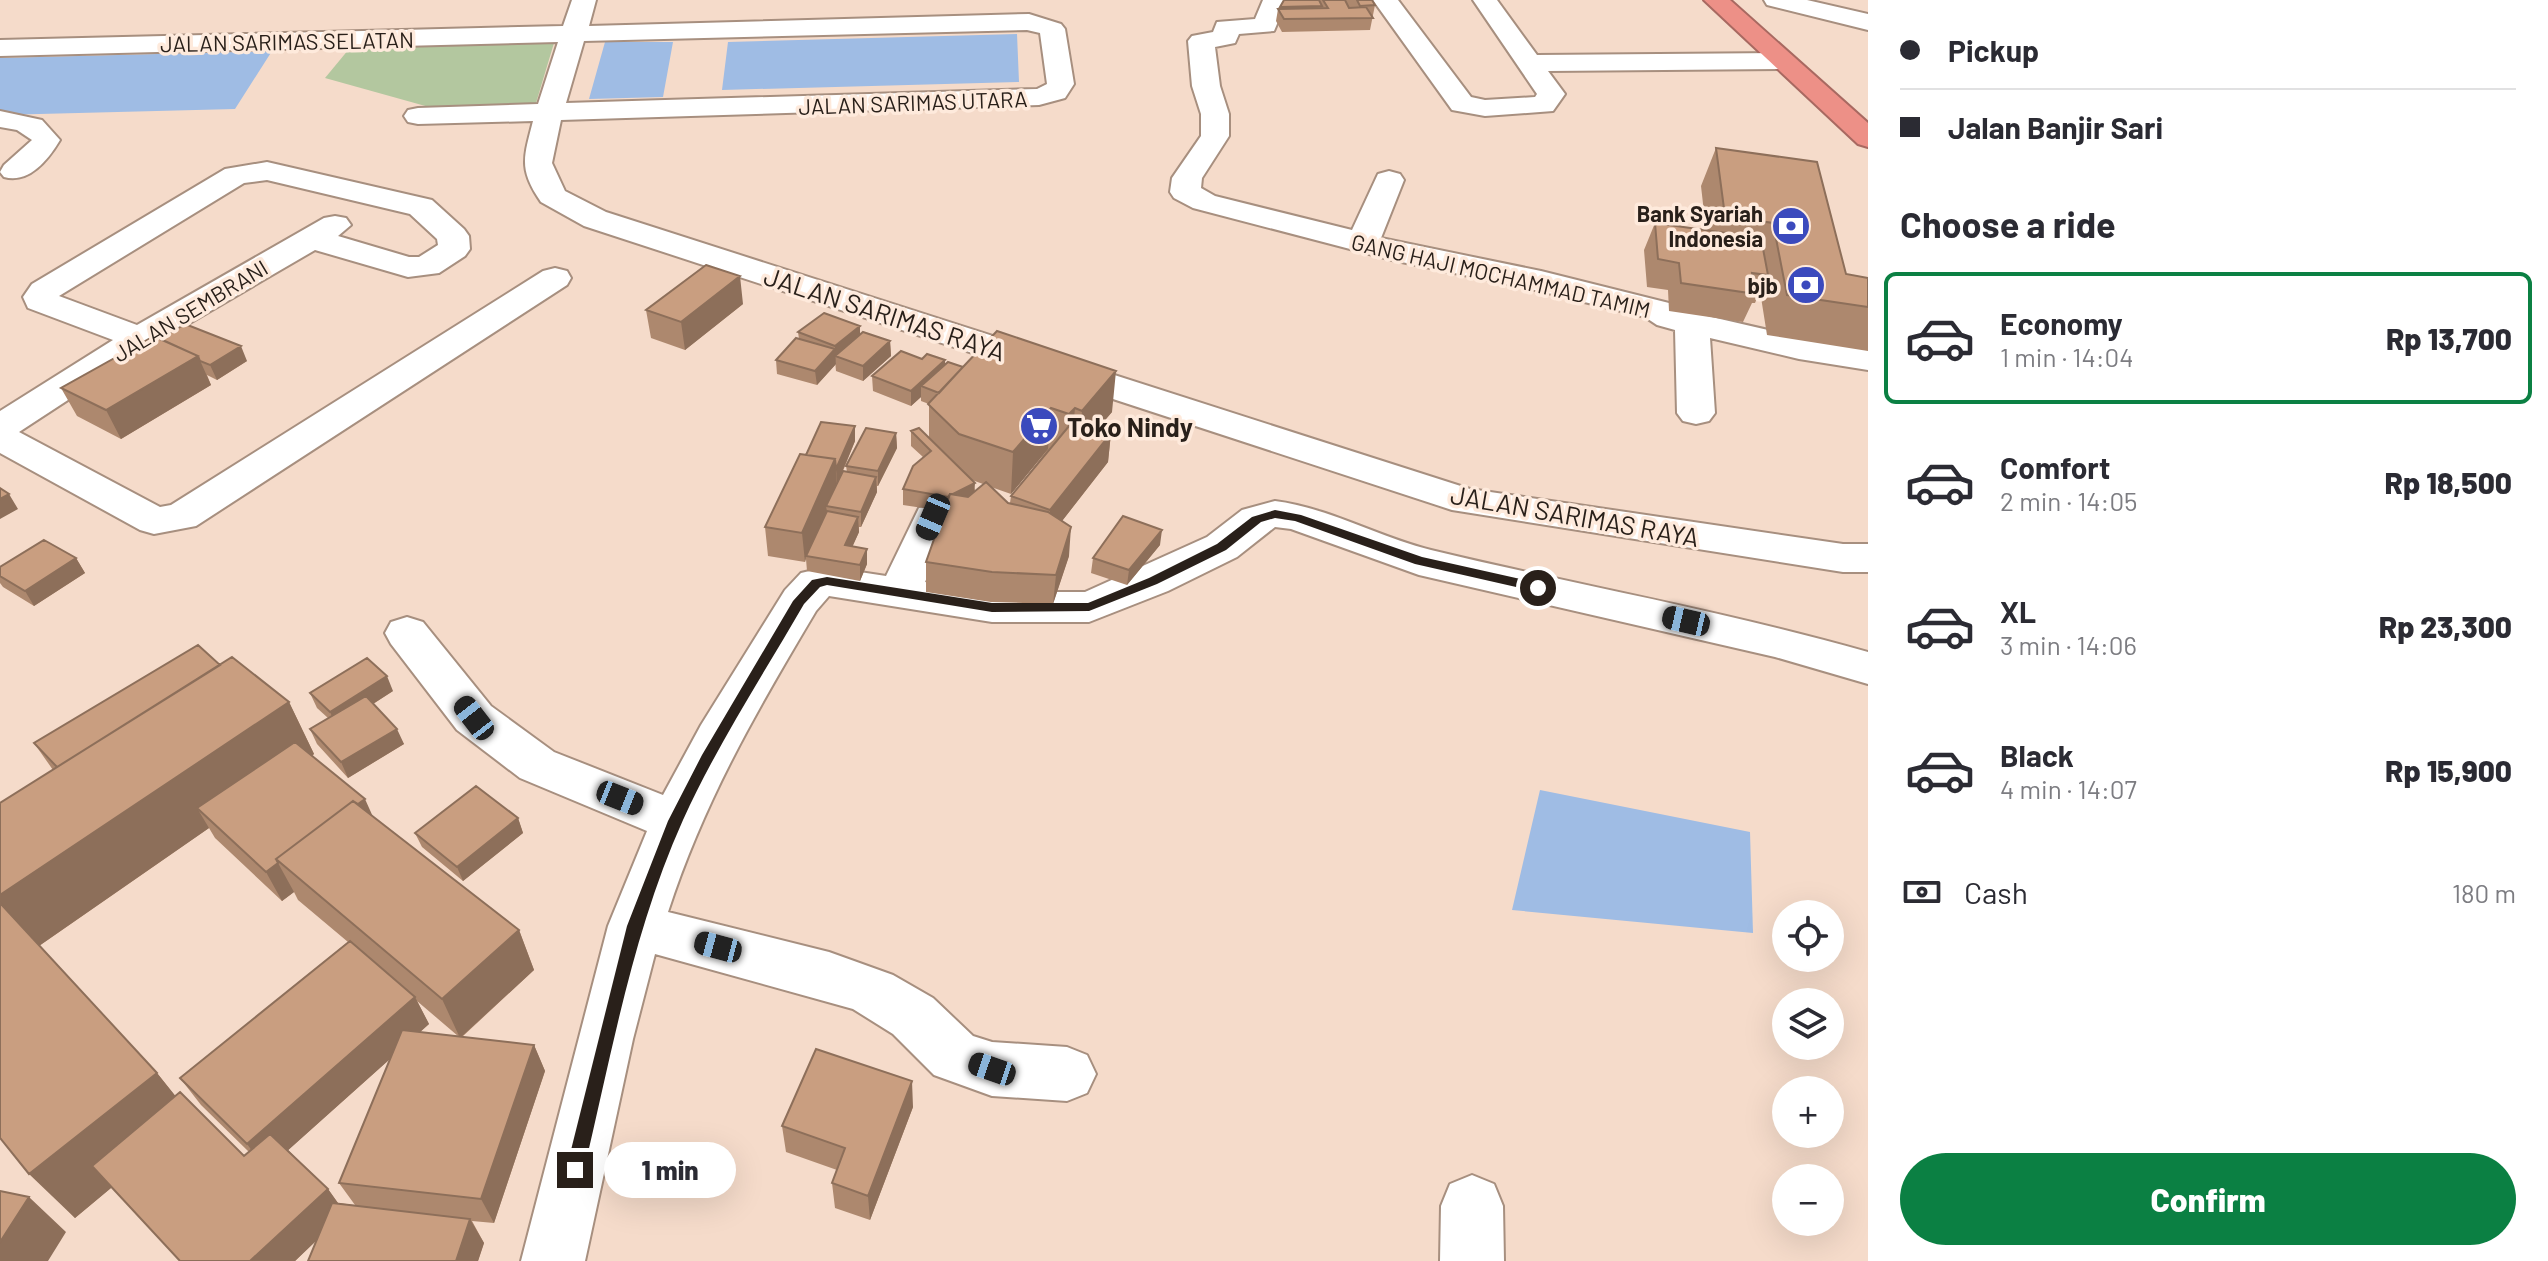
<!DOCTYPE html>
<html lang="en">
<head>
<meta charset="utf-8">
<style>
	body { margin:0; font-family:Barlow,sans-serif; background:#f2f2f3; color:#2b2b33; height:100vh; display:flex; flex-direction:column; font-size:30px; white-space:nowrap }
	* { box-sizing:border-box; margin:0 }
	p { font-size:26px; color:#7c7c81 }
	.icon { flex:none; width:44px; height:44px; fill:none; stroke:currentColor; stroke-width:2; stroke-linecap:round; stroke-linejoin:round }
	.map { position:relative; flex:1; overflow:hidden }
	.side { display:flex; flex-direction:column; background:#fff; width:680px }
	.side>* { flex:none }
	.top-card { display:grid; align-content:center; height:176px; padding:0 32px; background:#fff }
	.tools { position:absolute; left:1772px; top:900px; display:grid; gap:16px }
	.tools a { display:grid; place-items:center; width:72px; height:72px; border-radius:50%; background:#fff; box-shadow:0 8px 32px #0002; font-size:40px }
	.end { position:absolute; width:36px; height:36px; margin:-18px; border:10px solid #29201a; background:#fff; box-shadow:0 0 0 4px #fff }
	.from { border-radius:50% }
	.bubble { position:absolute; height:56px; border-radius:28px; background:#fff; box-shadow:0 8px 32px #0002; font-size:26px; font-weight:800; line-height:56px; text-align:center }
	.car { position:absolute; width:24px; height:48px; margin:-24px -12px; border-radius:10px; box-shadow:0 0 6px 2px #0007; background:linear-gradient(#222 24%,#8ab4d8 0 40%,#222 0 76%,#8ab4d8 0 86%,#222 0) }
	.top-card b { display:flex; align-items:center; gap:28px; height:76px; font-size:30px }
	.top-card b+b { border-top:2px solid #e1e1e2 }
	.top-card i { width:20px; height:20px; background:#2b2b33 }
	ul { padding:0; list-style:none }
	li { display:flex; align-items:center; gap:24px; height:132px; margin:0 16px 12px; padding:0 16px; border:4px solid transparent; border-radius:12px }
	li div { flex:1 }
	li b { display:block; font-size:30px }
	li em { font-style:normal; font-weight:800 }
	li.selected { border-color:#0b8043 }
	li>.icon { width:72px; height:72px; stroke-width:1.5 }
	h2 { padding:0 32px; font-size:36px; line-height:96px }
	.pay { display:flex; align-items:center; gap:20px; height:88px; padding:0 32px; font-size:30px }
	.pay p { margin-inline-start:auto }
	.button { display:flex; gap:16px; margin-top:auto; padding:16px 32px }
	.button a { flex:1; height:92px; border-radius:48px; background:#0b8043; color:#fff; font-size:32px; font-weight:800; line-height:92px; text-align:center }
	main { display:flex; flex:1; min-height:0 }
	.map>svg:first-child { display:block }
	.green { fill:#b3c79f }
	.water { fill:#9fbce4 }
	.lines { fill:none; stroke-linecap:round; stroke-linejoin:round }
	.minor-casing { stroke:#a78f7f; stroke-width:4 }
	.highway-casing { stroke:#a86961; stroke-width:4 }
	.minor { fill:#fff; fill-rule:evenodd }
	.highway { fill:#ed9087; fill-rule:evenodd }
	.wall { fill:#ad886e; fill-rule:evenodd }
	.shaded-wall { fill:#8d6f5a }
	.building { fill:#c99e80; stroke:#8d6f5a; stroke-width:2 }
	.route { fill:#29201a }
	.labels { text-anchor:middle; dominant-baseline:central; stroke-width:7; stroke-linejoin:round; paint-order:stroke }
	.far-street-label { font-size:22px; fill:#29201a; stroke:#feeadc }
	.far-poi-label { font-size:22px; font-weight:bold; fill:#29201a; stroke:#feeadc; text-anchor:end }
	.street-label { font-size:26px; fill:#29201a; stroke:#feeadc }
	.poi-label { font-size:26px; font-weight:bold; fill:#29201a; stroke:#feeadc; text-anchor:start }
</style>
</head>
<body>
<main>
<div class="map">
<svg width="1868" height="1261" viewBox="0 0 1868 1261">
	<rect width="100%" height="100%" fill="#f5dbca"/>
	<path class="green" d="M554 43 536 103 429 107 325 78 349 49Z"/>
	<path class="water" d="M1017 34 1019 82 722 90 728 42Z
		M605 42H673L663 97 589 99Z
		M272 51 235 109 0 115V58Z
		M1540 790 1750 832 1753 933 1512 910Z"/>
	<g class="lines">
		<defs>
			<path id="minor" d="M572 0H596L589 26 1029 14 1061 24 1065 29 1074 84 1065 98 1039 105 561 120 552 163 565 191 606 212 1470 489 1843 544H1868V572H1843L1452 510 584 226 541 202C518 169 524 157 533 121L418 124 408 122 404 116 408 110 418 108 538 104 558 42 0 56V40L563 26ZM1027 30 1040 33 1047 84 1037 89 566 103 584 41Z
				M1263 0H1287L1274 31 1239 34 1235 43 1215 47 1220 86 1229 114V136L1202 178 1201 188 1215 196 1352 230 1378 174 1389 171 1400 174 1404 180 1381 238 1541 271 1669 303 1681 310 1799 337 1868 348V370L1799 359 1710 338 1715 413 1709 421 1696 424 1683 421 1677 413 1675 330 1657 325 1645 317 1540 291 1392 260 1193 208 1174 198 1170 192 1172 178 1201 136V114L1192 86 1188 41 1192 36 1213 32 1217 22 1255 19Z
				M1373 0H1398L1471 97 1485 100 1535 97 1537 94 1473 0H1497L1537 55 1782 53 1791 55 1795 61 1791 67 1782 69 1548 71 1565 94 1553 111 1485 116 1452 110Z
				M1764 0H1807L1868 14V30L1767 5Z
				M0 111 42 120 60 140C48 160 29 184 4 177L0 172 4 165 32 140 17 130 0 127Z
				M267 162 432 200 464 229 469 236 470 249 465 256 439 273 408 277 315 250 152 345 19 432 160 507 171 505 543 271 555 268 567 271 571 278 567 285 196 526 154 534 140 530 0 453V411L113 340 28 308 23 297 32 284 225 169ZM267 180 410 214 437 239 438 245 419 257H409L338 236 351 225 346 218 335 216 324 218 137 325 59 296 244 183Z
				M1275 501C1330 508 1378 537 1431 550 1576 585 1724 611 1868 652V684L1775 657 1419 575 1291 529 1275 527 1237 557 1168 591 1089 622H992L829 596 816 611C757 710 704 801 668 912L829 952 893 975 933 998 973 1036 992 1042 1067 1047 1087 1055 1096 1074 1087 1093 1067 1101 992 1096 934 1075 893 1034 853 1009 655 954 633 1039 585 1261H521L608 926 647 831 520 778 457 730 391 644 385 633 391 622 407 617 423 622 491 706 554 752 663 795 701 725 785 590 801 573 827 567 886 576 919 508 933 504 947 508 953 517 925 582 992 592H1085L1207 537 1242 510Z
				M1472 1175 1494 1184 1503 1206 1504 1261H1440L1441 1206 1450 1184Z"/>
			<path id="highway" d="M1704 0H1730L1868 123V147L1858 144Z"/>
		</defs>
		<use href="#minor" class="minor-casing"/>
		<use href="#highway" class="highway-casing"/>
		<use href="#minor" class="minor"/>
		<use href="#highway" class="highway"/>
	</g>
	<path class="wall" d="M1284 0H1372L1375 5 1370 30 1282 32 1276 21 1278 9H1280Z
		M1716 148 1846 274 1868 278V351L1767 335 1760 291 1755 303H1752L1743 322 1669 311 1668 290 1647 287 1644 250 1655 223 1706 230 1701 186Z
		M743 304 685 350 651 338 646 310Z
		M798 332 860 335 890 341 891 356 863 381 836 371 835 360 836 364 817 385 777 374 776 360 799 339Z
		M160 339 247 361 217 380 207 375 211 385 121 439 77 416 61 388Z
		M922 359 945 360V364L963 367 1112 412 1098 428 1111 433 1108 462 1062 521 1069 556 1053 604 991 602 926 592V562L943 511 903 505V489L923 457 911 446V431L929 437V404L921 401V397L911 406 873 391 872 376ZM1048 449 1011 496 1010 503H1008L991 487 1011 494ZM972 480 983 484 975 491Z
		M855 426V441L843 471 847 472 846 466 896 433 897 448 878 486H877V492L861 527H859V532L852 547 867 564 860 581 807 571 806 559 805 562 768 556 765 527 806 455Z
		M1160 545 1127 585 1091 573 1093 558Z
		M76 558 85 573 34 606 3 587 0 583V567Z
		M220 665 289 702 314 754 312 756 372 816 519 930 534 970 462 1037 534 1045 545 1071 494 1223 472 1221 484 1243 478 1261H308L316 1241 295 1261 112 1187 75 1218 0 1138 53 770 34 743ZM209 828 215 838 282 901 294 892 298 900 348 942 180 1078 201 1105 249 1152 244 1156 175 1096 157 1073 39 946ZM417 1001 458 1036 420 1032 429 1024ZM390 1059 339 1183 355 1205 338 1203 328 1189 288 1150Z
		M393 691 373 704 404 744 348 778 317 744 310 729 328 718 317 708 310 693Z
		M518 818 523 833 463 881 422 847 415 833Z
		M913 1107 870 1220 835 1208 832 1183 837 1170 786 1152 782 1126Z"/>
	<path class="shaded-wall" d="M740 276 743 304 685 350 681 322Z
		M860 326V341L835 356V346Z
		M890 341 891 356 863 381V366Z
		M241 346 247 361 217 380 210 365Z
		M835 349 836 364 817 385 815 371Z
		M198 356 211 385 121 439 106 410Z
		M945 360V375L921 386V397L911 406V391Z
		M1116 371 1112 412 1078 452 1082 411Z
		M1051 408 1048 449 1011 494 1013 452Z
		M1075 408 1071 449 1066 455 1069 414Z
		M855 426V441L837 484 836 469Z
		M896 433 897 448 878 486V471Z
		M1111 433 1108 462 1048 539 1050 510Z
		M835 459 837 488 826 506 827 512 806 556 805 562 802 533Z
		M876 477 877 492 861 527V512Z
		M975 483 974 498 948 497Z
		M9 494 18 509 0 519V499Z
		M858 517 859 532 846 561 845 545Z
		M1071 527 1069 556 1053 604 1056 575Z
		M1162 530 1160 545 1127 585 1129 570Z
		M867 549V564L860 581V565Z
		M76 558 85 573 34 606 25 591Z
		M387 676 393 691 337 727 330 712Z
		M289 702 314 754 214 824 197 808 209 828 36 948 0 904V895Z
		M397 729 404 744 348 778 341 762Z
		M365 799 378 828 279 862Z
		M518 818 523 833 463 881 457 867Z
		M278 863 294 892 282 901 266 872Z
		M519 930 534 970 460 1038 442 999Z
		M415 997 429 1024 266 1170 247 1144Z
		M534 1045 545 1071 494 1223 481 1199Z
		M157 1073 194 1119 75 1218 29 1174Z
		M912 1081 913 1107 870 1220 868 1196Z
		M328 1189 345 1213 295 1261H250Z
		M29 1197 66 1232 48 1261H0V1242Z
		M470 1219 484 1243 478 1261H456Z"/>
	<path class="building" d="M1284 0H1319L1322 6 1280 7Z
		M1323 0H1345L1349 8 1366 7 1373 18 1284 19 1278 9 1328 8Z
		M1357 0H1372L1375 5 1360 6Z
		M1716 148 1817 162 1846 274 1868 278V307L1787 295 1773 223 1725 216Z
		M1655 223 1761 238 1768 275 1752 273 1756 294 1681 283 1679 263 1658 259Z
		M706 265 740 276 681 322 646 310Z
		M824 313 860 326 835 346 798 332Z
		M185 324 241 346 210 365 200 361 198 356 160 339Z
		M997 331 1116 371 1082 411 1075 408 1069 414 1051 408 1013 452 959 434 928 404Z
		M863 332 890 341 863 366 835 356Z
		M154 336 198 356 106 410 61 388Z
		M796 338 835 349 815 371 776 360Z
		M901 351 922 359 927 354 945 360 911 391 872 376Z
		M948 362 963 367 939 393 921 386Z
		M1074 420 1111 433 1050 510 1011 496Z
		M821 422 855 426 836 469 835 459 806 455Z
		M866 428 896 433 878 471 846 466Z
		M919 428 975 483 953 494H950L948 497 903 489 913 466 931 451 911 431Z
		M800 454 835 459 802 533 765 527Z
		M843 471 876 477 861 512 826 506Z
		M986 482 1008 503 1048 512 1071 527 1056 575 992 572 926 562 950 494 968 497Z
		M0 488 9 494 0 499Z
		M827 511 858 517 845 545 867 549 860 565 806 556Z
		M1123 516 1162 530 1129 570 1093 558Z
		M44 540 76 558 25 591 0 576V567Z
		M198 645 220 665 57 767 34 743Z
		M232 657 289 702 0 895V803Z
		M367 658 387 676 330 712 310 693Z
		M366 696 397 729 341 762 310 729Z
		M295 742 365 799 358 804 353 801 276 859 278 863 266 872 197 808Z
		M476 786 518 818 457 867 415 833Z
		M353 801 519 930 442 999 276 859Z
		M0 903 157 1073 29 1174 0 1138Z
		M350 941 415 997 247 1144 180 1078Z
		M402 1030 534 1045 481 1199 339 1183Z
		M816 1049 912 1081 868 1196 832 1183 845 1148 782 1126Z
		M180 1092 244 1156 270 1134 328 1189 250 1261H180L92 1166Z
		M0 1191 29 1197 0 1242Z
		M332 1203 470 1219 456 1261H308Z"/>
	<path class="route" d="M1275 510 1301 515 1422 557 1538 583 1544 588 1538 592 1415 564 1295 521 1275 518 1261 522 1226 550 1157 584 1089 611 992 612 827 585 820 587 804 604C763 675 717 745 683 820 633 931 612 1052 584 1170L582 1176 575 1178 569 1176 566 1170 627 926 668 821 702 755 793 601 812 580 827 577 992 603H1088L1149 578 1217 544 1252 517Z"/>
	<defs>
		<symbol id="bank-disc" viewBox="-11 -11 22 22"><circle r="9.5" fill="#3b4abd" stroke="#feeadc"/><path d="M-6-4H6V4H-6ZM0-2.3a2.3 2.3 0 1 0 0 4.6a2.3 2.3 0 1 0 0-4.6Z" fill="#fff"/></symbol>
		<symbol id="supermarket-disc" viewBox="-11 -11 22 22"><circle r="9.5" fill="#3b4abd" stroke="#feeadc"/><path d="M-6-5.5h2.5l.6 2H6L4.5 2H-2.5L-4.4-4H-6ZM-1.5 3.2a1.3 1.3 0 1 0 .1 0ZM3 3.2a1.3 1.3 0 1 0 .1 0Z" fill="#fff"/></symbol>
	</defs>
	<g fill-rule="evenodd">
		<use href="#bank-disc" x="1769" y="204" width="44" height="44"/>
		<use href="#bank-disc" x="1784" y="263" width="44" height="44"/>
		<use href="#supermarket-disc" x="1017" y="404" width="44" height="44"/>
	</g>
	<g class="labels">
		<g class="far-street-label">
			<text transform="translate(287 41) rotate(-1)">JALAN SARIMAS SELATAN</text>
			<text transform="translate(913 102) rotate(-2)">JALAN SARIMAS UTARA</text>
			<text transform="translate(1501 275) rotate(13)">GANG HAJI MOCHAMMAD TAMIM</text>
			<text transform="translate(190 310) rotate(-31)">JALAN SEMBRANI</text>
		</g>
		<g class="far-poi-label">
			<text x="1763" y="213">Bank Syariah<tspan x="1763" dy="25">Indonesia</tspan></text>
			<text x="1778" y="285">bjb</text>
		</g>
		<g class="street-label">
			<text transform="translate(885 313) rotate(18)">JALAN SARIMAS RAYA</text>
			<text transform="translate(1575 515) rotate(10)">JALAN SARIMAS RAYA</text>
		</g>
		<g class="poi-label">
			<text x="1067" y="426">Toko Nindy</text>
		</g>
	</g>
</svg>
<div class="tools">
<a><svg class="icon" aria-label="locate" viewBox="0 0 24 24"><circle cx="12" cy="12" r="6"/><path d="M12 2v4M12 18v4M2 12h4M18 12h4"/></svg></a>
<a><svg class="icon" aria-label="layers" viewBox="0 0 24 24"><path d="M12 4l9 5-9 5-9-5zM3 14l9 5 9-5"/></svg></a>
<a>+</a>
<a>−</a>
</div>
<i class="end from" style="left:1538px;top:588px"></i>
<i class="end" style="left:575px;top:1170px"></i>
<div class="bubble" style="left:604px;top:1142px;width:132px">1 min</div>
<i class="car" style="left:933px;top:517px;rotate:203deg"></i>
<i class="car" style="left:1686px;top:621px;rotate:283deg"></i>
<i class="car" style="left:474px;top:718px;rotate:322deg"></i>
<i class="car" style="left:620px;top:798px;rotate:112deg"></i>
<i class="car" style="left:718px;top:947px;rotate:285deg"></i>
<i class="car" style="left:992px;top:1069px;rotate:289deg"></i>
</div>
<section class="side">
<div class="top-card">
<b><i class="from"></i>Pickup</b>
<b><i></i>Jalan Banjir Sari</b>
</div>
<h2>Choose a ride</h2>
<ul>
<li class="selected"><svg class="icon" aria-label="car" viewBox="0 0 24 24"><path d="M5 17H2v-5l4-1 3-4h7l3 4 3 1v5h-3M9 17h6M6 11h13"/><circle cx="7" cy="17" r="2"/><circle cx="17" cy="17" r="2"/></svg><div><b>Economy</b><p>1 min · 14:04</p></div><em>Rp 13,700</em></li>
<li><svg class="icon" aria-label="car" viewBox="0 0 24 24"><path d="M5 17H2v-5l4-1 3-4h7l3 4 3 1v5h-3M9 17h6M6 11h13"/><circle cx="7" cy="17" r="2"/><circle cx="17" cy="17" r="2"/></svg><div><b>Comfort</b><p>2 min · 14:05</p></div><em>Rp 18,500</em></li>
<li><svg class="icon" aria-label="car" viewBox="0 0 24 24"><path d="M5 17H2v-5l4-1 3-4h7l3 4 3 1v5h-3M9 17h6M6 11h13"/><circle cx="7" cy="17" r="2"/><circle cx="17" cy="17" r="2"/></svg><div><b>XL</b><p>3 min · 14:06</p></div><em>Rp 23,300</em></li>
<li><svg class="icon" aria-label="car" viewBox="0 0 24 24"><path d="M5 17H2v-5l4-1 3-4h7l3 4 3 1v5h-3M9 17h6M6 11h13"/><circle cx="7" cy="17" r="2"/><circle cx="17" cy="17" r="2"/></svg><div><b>Black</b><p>4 min · 14:07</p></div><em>Rp 15,900</em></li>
</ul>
<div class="pay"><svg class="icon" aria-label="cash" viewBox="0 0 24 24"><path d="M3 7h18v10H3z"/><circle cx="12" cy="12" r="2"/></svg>Cash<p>180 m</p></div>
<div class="button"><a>Confirm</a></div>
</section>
</main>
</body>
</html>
